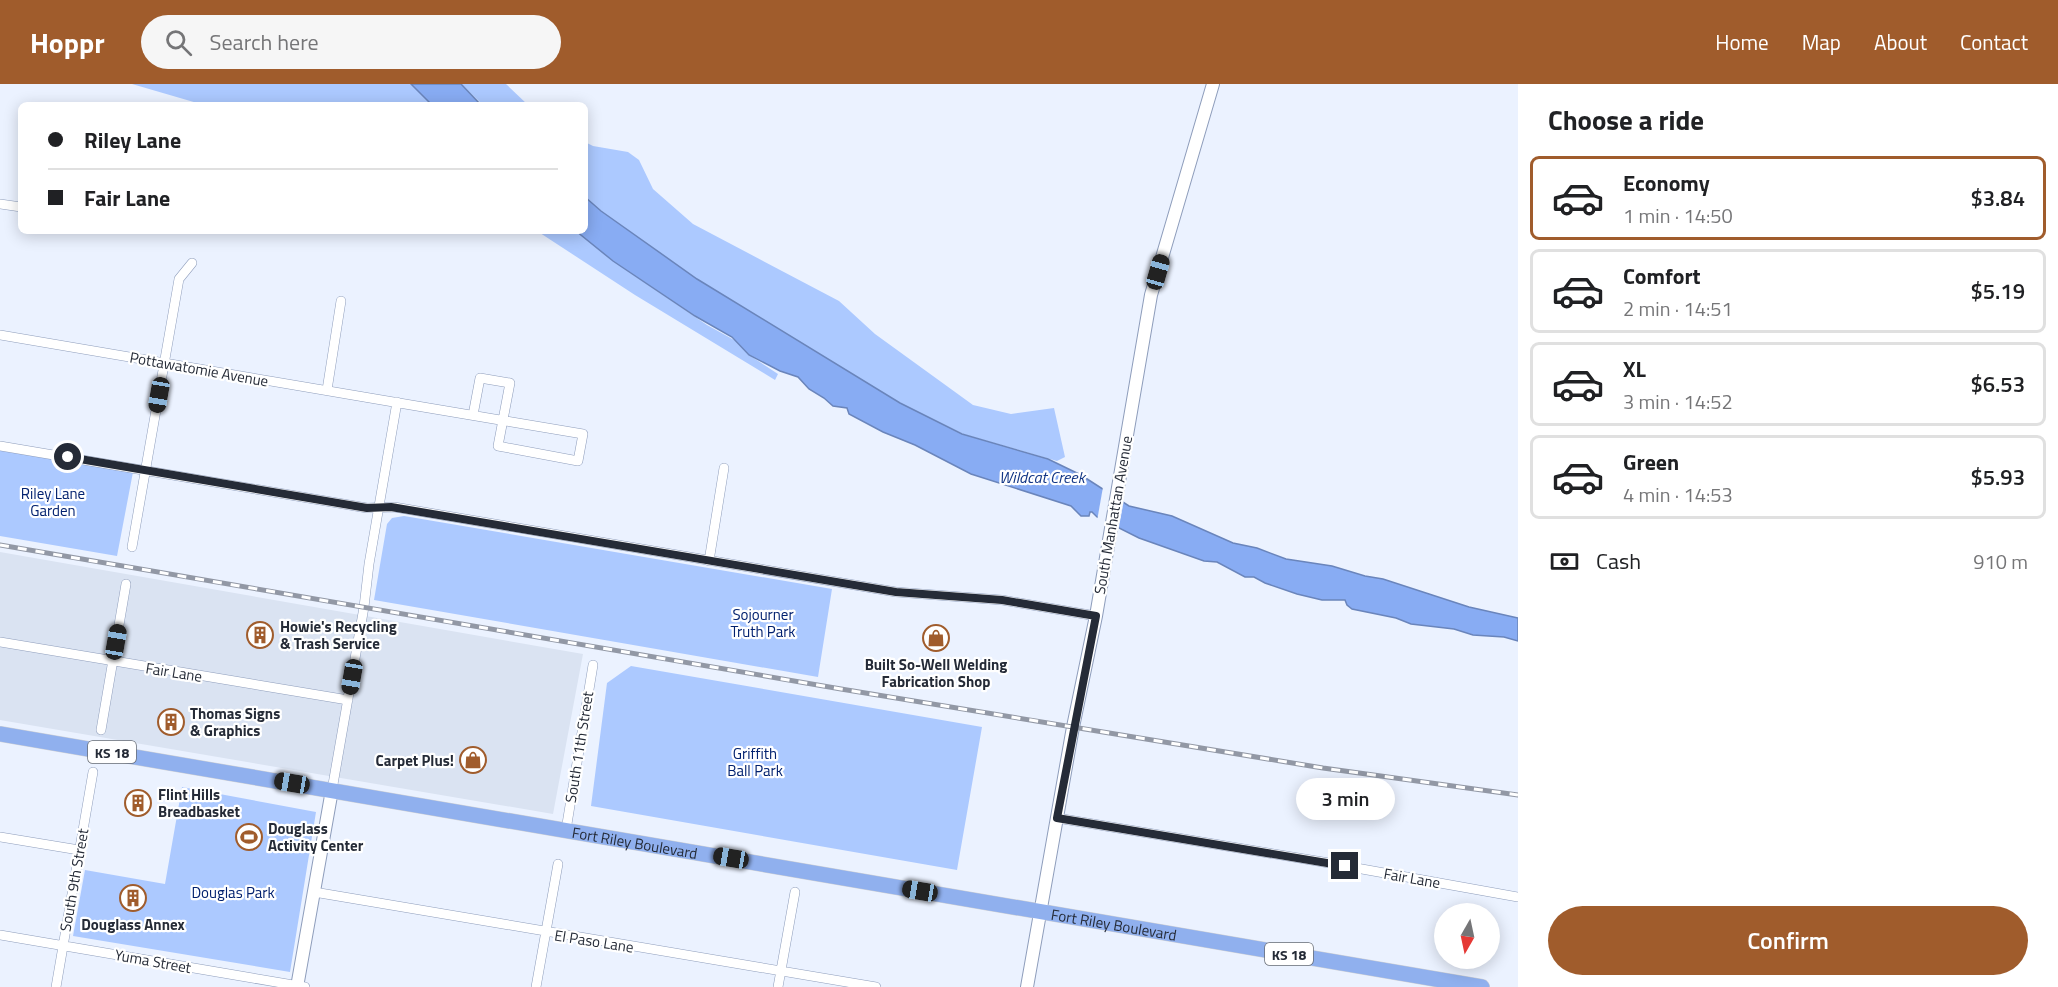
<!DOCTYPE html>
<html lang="en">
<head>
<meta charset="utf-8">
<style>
	body { margin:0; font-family:"Titillium Web",sans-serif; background:#f6f6f6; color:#202124; height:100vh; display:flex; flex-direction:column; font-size:22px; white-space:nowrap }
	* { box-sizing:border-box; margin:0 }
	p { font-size:20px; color:#757577 }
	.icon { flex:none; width:33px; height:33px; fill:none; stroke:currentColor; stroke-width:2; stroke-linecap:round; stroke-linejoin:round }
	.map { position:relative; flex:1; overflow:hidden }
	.drawer { display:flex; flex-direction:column; background:#fff; width:540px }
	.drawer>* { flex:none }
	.guide { position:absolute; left:18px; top:18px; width:570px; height:132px; border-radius:9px; box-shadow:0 3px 15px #0003; display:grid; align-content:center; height:132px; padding:0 30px; background:#fff }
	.needle { width:39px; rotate:189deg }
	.fabs { position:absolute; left:1434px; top:819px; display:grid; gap:12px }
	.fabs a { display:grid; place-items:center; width:66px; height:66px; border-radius:50%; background:#fff; box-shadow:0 3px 15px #0003; font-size:30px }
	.end { position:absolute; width:27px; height:27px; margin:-14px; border:8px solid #252b37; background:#fff; box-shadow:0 0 0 3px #fff }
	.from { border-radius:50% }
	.bubble { position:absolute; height:42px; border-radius:21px; background:#fff; box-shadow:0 3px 15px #0003; font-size:20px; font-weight:600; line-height:42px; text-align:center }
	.car { position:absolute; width:18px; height:36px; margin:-18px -9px; border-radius:8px; box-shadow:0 0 4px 2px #0007; background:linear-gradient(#222 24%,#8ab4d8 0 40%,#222 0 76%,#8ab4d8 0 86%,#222 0) }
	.guide b { display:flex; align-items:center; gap:21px; height:57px; font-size:22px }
	.guide b+b { border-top:2px solid #e0e0e0 }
	.guide i { width:15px; height:15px; background:#202124 }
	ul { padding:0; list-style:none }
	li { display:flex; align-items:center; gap:18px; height:84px; margin:0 12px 9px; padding:0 18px; border:3px solid #e0e0e0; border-radius:9px }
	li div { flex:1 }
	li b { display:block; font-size:22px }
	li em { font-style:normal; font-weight:600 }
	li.on { border-color:#a05c2c }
	li>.icon { width:54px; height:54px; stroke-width:1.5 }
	h2 { padding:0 30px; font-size:27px; line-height:72px }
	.pay { display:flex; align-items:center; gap:15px; height:66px; padding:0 30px; font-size:22px }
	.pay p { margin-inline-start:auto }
	.cta { display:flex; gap:12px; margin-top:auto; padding:12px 30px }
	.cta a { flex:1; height:69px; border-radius:36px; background:#a05c2c; color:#fff; font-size:24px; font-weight:600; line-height:69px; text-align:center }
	header { display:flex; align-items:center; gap:36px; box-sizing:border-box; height:84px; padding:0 30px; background:#a05c2c; color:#fff }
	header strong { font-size:28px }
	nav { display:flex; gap:33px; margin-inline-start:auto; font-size:21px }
	.search { width:420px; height:54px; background:#f6f6f6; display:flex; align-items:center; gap:15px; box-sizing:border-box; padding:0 21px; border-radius:33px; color:#757577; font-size:22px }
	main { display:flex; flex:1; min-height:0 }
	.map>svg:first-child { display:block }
	.built { fill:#dae3f2 }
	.green { fill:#acc9ff }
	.water { fill:#88acf3; stroke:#6a85bb; stroke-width:1.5 }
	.pier { fill:#ebf2ff }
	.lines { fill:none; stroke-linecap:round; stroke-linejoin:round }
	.minor-casing { stroke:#8e9dbb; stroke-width:10 }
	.tertiary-casing { stroke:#8e9dbb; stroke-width:14 }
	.trunk-casing { stroke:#cfd0d3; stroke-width:16 }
	.minor { stroke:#fff; stroke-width:9 }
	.tertiary { stroke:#fff; stroke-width:12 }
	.trunk { stroke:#90b0ee; stroke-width:15 }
	.rail-casing { stroke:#9298a5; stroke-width:5 }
	.rail { stroke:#fff; stroke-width:3; stroke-dasharray:9; stroke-linecap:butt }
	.route { stroke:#252b37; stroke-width:8 }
	.labels { text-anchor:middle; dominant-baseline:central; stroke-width:4.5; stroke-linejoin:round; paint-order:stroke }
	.shield { fill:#fff; stroke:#666b73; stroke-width:1.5 }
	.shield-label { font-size:14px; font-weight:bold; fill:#252b37 }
	.street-label { font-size:15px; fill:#252b37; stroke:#fff }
	.park-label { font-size:15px; fill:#02216f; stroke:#fff }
	.poi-label { font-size:15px; font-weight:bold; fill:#252b37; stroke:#fff; text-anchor:start }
	.water-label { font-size:16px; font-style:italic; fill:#113584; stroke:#fff }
</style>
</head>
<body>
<header>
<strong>Hoppr</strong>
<div class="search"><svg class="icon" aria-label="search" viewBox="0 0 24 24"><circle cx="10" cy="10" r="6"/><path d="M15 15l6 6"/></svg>Search here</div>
<nav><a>Home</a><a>Map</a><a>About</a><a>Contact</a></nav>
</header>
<main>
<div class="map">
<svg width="1518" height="903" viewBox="0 0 1518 903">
	<rect width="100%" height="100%" fill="#ebf2ff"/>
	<path class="built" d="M0 468 583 570 553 730 0 636Z"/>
	<path class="green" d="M132 0H411L432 21H204Z
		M461 0H506L528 21H483Z
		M585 58 593 62 628 68 639 76 653 105 693 140 839 217 875 250 973 321 1011 330 1054 324 1065 373 1057 377 963 350 900 319 697 195 601 127 585 113Z
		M537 147H576L613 177 707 241 736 257 749 271 778 290 775 296 635 211Z
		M0 366 133 388 117 472 0 452Z
		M404 432 832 505 818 593 374 516 387 440 392 434Z
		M631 582 982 643 957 786 591 722 607 599Z
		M182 703 316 728 290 888 73 852 85 786 165 800Z"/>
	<path class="water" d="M411 0H461L481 21H432Z
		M585 113 601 127 697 195 900 319 962 350 1048 375 1081 391 1129 422 1172 432 1233 459 1257 464 1286 475 1332 482 1365 492 1383 495 1469 523 1518 534V557L1504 553 1473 551 1454 545 1411 540 1396 534 1352 525 1347 521 1345 516H1322L1297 510 1265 499 1254 493H1245L1217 478 1204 477 1139 454 1097 433 1092 428H1090L1089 432H1081L1071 422 971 390 915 361 883 348 849 330 847 324 833 322 824 314 809 305 798 293 780 287 749 271 732 253 695 232 613 177 576 147H585Z"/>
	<path class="pier" d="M1103 403 1124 416 1118 448 1097 437Z"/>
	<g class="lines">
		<defs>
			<path id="minor" d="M0 120 21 123
				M0 251 411 321C468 331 526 340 583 350L578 377 498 362 510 299 480 294 473 331
				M327 306 341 217
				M0 362 367 424 394 423 896 508 1002 516 1096 532
				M132 463 179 195 192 179
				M709 477 724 384
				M0 558 348 616
				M101 646 126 500
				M332 706 364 523 369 480 397 318
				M1057 734 1323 778 1518 813
				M566 746 593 581
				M0 753 79 766
				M314 808 876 903
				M0 851 305 903
				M56 903 93 688
				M536 903 558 780
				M778 903 795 808"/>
			<path id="tertiary" d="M297 903 332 706
				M1027 903 1073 643 1096 532 1151 211 1213 0"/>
			<g id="trunk">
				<path id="s1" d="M0 650 1482 903"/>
			</g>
		</defs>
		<use href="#minor" class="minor-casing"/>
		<use href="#tertiary" class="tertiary-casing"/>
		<use href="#trunk" class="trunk-casing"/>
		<use href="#minor" class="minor"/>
		<use href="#tertiary" class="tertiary"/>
		<use href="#trunk" class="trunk"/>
		<defs>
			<path id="rail" d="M0 461 841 605 1323 684 1518 711"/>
		</defs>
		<use href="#rail" class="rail-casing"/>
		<use href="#rail" class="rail"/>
	</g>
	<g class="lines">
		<path class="route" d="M68 373 367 424 391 423 896 508 1002 516 1096 532 1057 734 1345 782"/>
	</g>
	<defs>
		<symbol id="building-ring" viewBox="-11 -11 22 22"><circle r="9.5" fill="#fff" stroke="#a05c2c" stroke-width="1.5"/><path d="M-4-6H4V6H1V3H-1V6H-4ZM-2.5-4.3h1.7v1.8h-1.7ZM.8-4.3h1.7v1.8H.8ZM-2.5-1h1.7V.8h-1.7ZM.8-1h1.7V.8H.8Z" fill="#a05c2c"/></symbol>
		<symbol id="shop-ring" viewBox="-11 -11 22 22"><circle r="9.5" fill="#fff" stroke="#a05c2c" stroke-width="1.5"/><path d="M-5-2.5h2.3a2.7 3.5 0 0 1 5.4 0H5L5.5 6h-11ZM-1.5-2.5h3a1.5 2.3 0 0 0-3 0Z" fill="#a05c2c"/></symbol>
		<symbol id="stadium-ring" viewBox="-11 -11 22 22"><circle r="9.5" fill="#fff" stroke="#a05c2c" stroke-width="1.5"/><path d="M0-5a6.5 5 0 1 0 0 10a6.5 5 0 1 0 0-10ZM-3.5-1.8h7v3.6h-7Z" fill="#a05c2c"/></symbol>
	</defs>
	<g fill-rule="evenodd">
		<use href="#building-ring" x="245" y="536" width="30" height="30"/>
		<use href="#shop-ring" x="921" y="539" width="30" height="30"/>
		<use href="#building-ring" x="156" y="623" width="30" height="30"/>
		<use href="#shop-ring" x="458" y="661" width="30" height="30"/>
		<use href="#building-ring" x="123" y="704" width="30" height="30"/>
		<use href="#stadium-ring" x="234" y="738" width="30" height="30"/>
		<use href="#building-ring" x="118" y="799" width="30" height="30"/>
	</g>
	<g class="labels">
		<g class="shield">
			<rect x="88" y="657" width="48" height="22" rx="4.5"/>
			<rect x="1265" y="859" width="48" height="22" rx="4.5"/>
		</g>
		<g class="shield-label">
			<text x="112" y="668">KS 18</text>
			<text x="1289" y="870">KS 18</text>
		</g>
		<g class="street-label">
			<text transform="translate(199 285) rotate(10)">Pottawatomie Avenue</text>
			<text transform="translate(1113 431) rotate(-80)">South Manhattan Avenue</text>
			<text transform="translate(174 588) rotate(9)">Fair Lane</text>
			<text transform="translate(579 663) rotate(-81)">South 11th Street</text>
			<text stroke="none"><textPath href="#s1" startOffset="644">Fort Riley Boulevard</textPath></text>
			<text transform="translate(1412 794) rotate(10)">Fair Lane</text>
			<text transform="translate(74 796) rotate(-80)">South 9th Street</text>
			<text stroke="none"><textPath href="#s1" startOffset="1130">Fort Riley Boulevard</textPath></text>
			<text transform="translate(594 857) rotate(9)">El Paso Lane</text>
			<text transform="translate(153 877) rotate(10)">Yuma Street</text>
		</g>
		<g class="park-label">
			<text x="53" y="409">Riley Lane<tspan x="53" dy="17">Garden</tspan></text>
			<text x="763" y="530">Sojourner<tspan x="763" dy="17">Truth Park</tspan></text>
			<text x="755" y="669">Griffith<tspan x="755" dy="17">Ball Park</tspan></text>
			<text x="233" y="808">Douglas Park</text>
		</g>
		<g class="poi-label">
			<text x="280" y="542">Howie's Recycling<tspan x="280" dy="17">&amp; Trash Service</tspan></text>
			<text x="936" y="580" text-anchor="middle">Built So-Well Welding<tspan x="936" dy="17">Fabrication Shop</tspan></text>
			<text x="190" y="629">Thomas Signs<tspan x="190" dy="17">&amp; Graphics</tspan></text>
			<text x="454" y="676" text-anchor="end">Carpet Plus!</text>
			<text x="158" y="710">Flint Hills<tspan x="158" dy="17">Breadbasket</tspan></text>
			<text x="268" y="744">Douglass<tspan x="268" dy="17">Activity Center</tspan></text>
			<text x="133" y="840" text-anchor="middle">Douglass Annex</text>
		</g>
		<g class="water-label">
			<text x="1042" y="393">Wildcat Creek</text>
		</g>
	</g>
</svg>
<div class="fabs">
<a><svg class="needle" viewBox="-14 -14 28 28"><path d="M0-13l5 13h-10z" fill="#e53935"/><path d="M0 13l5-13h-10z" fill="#757577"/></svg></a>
</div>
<i class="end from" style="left:68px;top:373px"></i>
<i class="end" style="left:1345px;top:782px"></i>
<div class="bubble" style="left:1296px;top:694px;width:99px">3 min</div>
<i class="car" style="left:1158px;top:188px;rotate:16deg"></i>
<i class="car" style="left:159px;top:311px;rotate:190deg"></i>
<i class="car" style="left:116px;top:558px;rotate:10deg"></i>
<i class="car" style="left:352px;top:593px;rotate:190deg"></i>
<i class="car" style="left:292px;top:699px;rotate:280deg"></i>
<i class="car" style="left:731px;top:774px;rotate:280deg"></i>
<i class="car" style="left:920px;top:807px;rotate:280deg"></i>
<div class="guide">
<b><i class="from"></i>Riley Lane</b>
<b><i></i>Fair Lane</b>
</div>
</div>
<section class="drawer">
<h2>Choose a ride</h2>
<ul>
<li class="on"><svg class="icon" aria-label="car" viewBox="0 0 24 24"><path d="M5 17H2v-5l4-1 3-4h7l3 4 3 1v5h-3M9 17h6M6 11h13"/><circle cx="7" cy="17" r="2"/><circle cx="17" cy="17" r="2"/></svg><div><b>Economy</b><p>1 min · 14:50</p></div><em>$3.84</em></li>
<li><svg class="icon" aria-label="car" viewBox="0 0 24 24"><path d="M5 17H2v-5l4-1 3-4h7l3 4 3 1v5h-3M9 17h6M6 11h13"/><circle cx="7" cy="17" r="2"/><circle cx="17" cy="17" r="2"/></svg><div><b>Comfort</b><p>2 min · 14:51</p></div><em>$5.19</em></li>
<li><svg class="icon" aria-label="car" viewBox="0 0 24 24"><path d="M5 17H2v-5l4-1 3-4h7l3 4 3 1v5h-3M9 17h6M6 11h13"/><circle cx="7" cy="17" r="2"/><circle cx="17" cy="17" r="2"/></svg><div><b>XL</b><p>3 min · 14:52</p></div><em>$6.53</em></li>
<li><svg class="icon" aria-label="car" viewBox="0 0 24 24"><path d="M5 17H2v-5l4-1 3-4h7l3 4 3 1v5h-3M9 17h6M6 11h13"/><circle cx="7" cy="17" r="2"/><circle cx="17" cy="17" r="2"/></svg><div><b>Green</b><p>4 min · 14:53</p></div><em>$5.93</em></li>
</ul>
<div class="pay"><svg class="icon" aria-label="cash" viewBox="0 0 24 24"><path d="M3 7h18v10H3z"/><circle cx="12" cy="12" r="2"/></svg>Cash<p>910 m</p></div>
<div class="cta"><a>Confirm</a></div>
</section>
</main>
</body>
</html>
